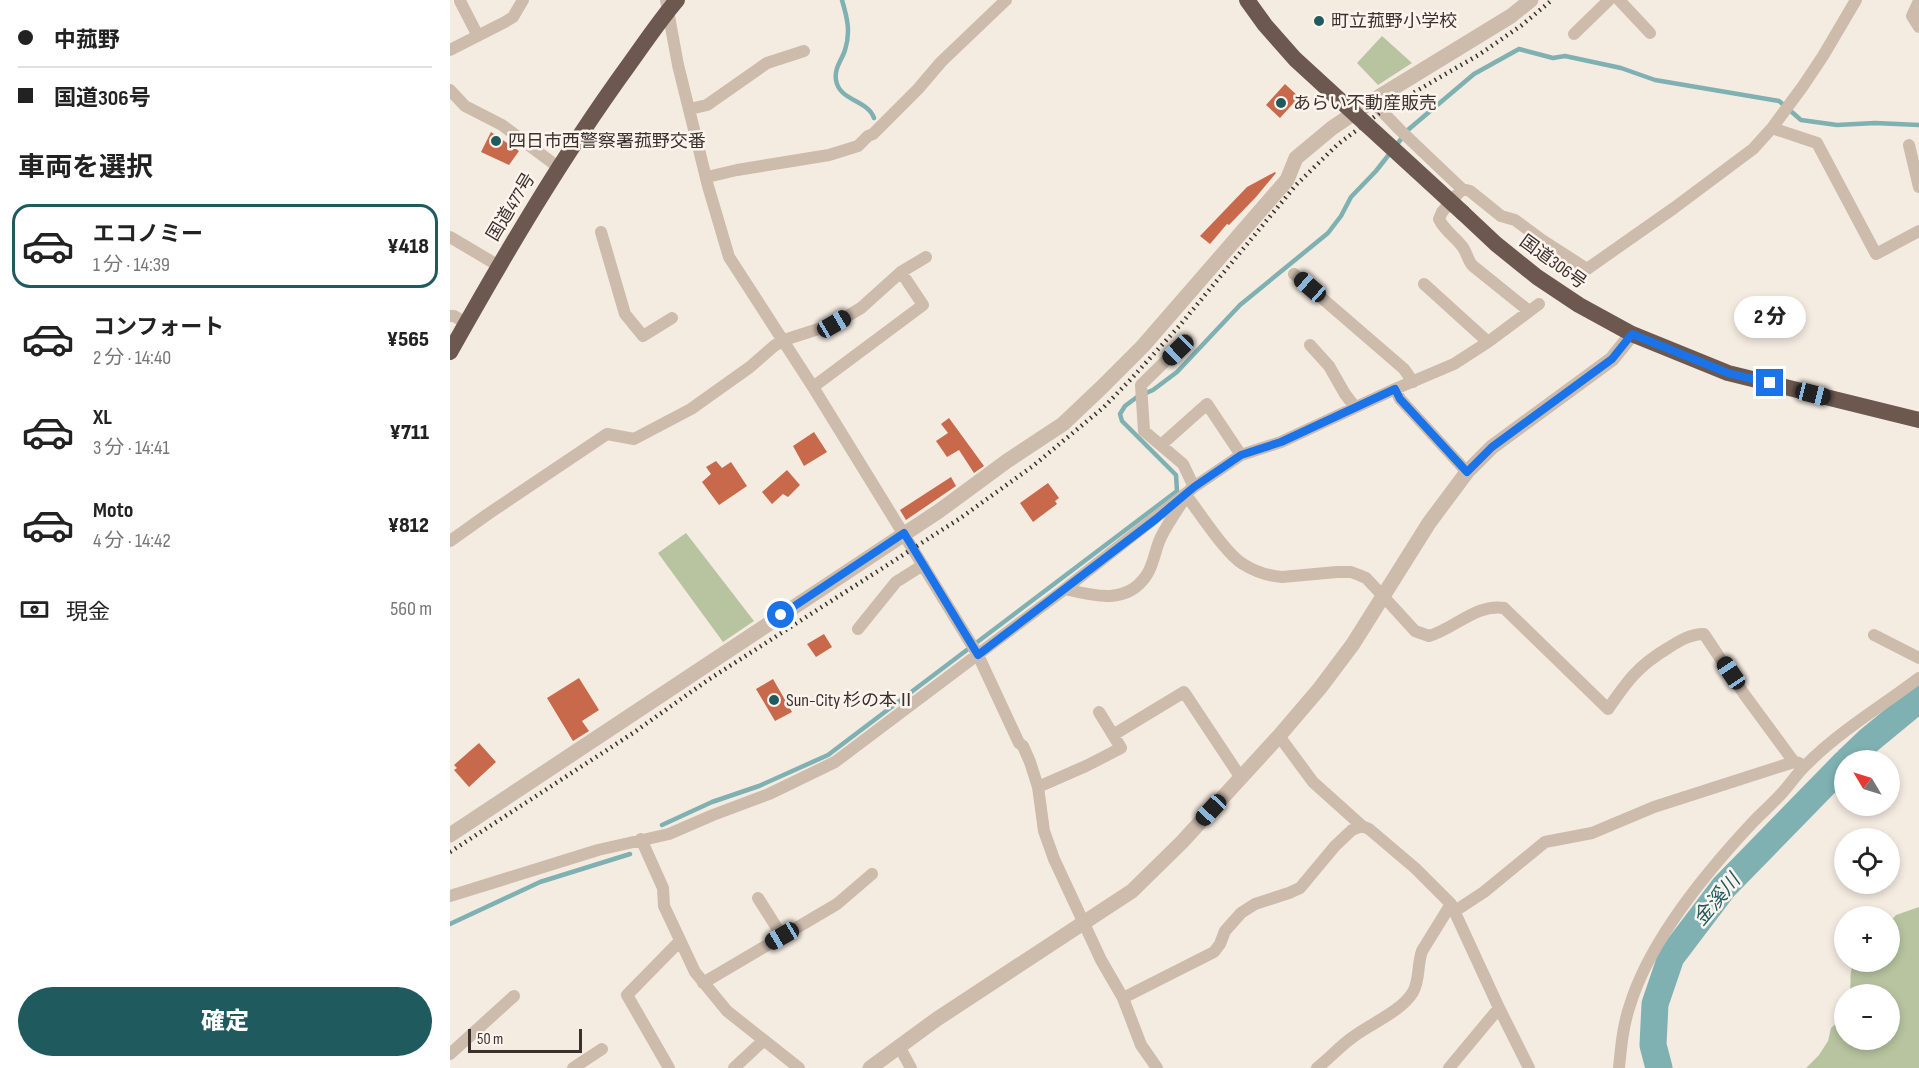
<!DOCTYPE html>
<html lang="ja">
<head>
<meta charset="utf-8">
<style>
	body { margin:0; font-family:"Sofia Sans Condensed","Noto Sans JP",sans-serif; background:#f2f2f2; color:#222; height:100vh; display:flex; flex-direction:column; font-size:22px; white-space:nowrap }
	* { box-sizing:border-box; margin:0 }
	p { font-size:20px; color:#767676 }
	.icon { flex:none; width:33px; height:33px; fill:none; stroke:currentColor; stroke-width:2; stroke-linecap:round; stroke-linejoin:round }
	.map { position:relative; flex:1; overflow:hidden }
	.details { display:flex; flex-direction:column; background:#fff; width:450px }
	.details>* { flex:none }
	.banner { display:grid; align-content:center; height:132px; padding:0 18px; background:#fff }
	.needle { width:39px; rotate:308deg }
	.fabs { position:absolute; left:1384px; top:750px; display:grid; gap:12px }
	.fabs a { display:grid; place-items:center; width:66px; height:66px; border-radius:50%; background:#fff; box-shadow:0 3px 9px #0003; font-size:30px }
	.scale { position:absolute; left:18px; bottom:15px; width:114px; box-sizing:border-box; padding-left:6px; border:3px solid #3b302b; border-top:0; font-size:16px; line-height:21px; white-space:nowrap; color:#3b302b; -webkit-text-stroke:4px #fbf5ee; paint-order:stroke }
	.end { position:absolute; width:27px; height:27px; margin:-14px; border:8px solid #1a73e8; background:#fff; box-shadow:0 0 0 3px #fff }
	.from { border-radius:50% }
	.bubble { position:absolute; height:42px; border-radius:21px; background:#fff; box-shadow:0 3px 9px #0003; font-size:20px; font-weight:800; line-height:42px; text-align:center }
	.car { position:absolute; width:18px; height:36px; margin:-18px -9px; border-radius:8px; box-shadow:0 0 4px 2px #0007; background:linear-gradient(#222 24%,#8ab4d8 0 40%,#222 0 76%,#8ab4d8 0 86%,#222 0) }
	.banner b { display:flex; align-items:center; gap:21px; height:57px; font-size:22px }
	.banner b+b { border-top:2px solid #e0e0e0 }
	.banner i { width:15px; height:15px; background:#222 }
	ul { padding:0; list-style:none }
	li { display:flex; align-items:center; gap:18px; height:84px; margin:0 12px 9px; padding:0 6px; border:3px solid transparent; border-radius:18px }
	li div { flex:1 }
	li b { display:block; font-size:22px }
	li em { font-style:normal; font-weight:800 }
	li.on { border-color:#1f5a5e }
	li>.icon { width:54px; height:54px; stroke-width:1.5 }
	h2 { padding:0 18px; font-size:27px; line-height:72px }
	.pay { display:flex; align-items:center; gap:15px; height:66px; padding:0 18px; font-size:22px }
	.pay p { margin-inline-start:auto }
	.cta { display:flex; gap:12px; margin-top:auto; padding:12px 18px }
	.cta a { flex:1; height:69px; border-radius:36px; background:#1f5a5e; color:#fff; font-size:24px; font-weight:800; line-height:69px; text-align:center }
	main { display:flex; flex:1; min-height:0 }
	.map>svg:first-child { display:block }
	.green { fill:#b8c4a0 }
	.lines { fill:none; stroke-linecap:round; stroke-linejoin:round }
	.stream { stroke:#7fb0b2; stroke-width:4.5 }
	.river { stroke:#7fb0b2; stroke-width:27 }
	.building { fill:#c8694b }
	.minor { stroke:#cdbbac; stroke-width:12 }
	.tertiary { stroke:#cdbbac; stroke-width:15 }
	.trunk { stroke:#6c584f; stroke-width:16 }
	.rail { stroke:#3b302b; stroke-width:4.5; stroke-dasharray:1.5 4.5; stroke-linecap:butt }
	.trunk-bridge { stroke:#6c584f; stroke-width:16 }
	.route { stroke:#1a73e8; stroke-width:8 }
	.poi-dot { fill:#1f5a5e; stroke:#fbf5ee; stroke-width:2 }
	.labels { text-anchor:middle; dominant-baseline:central; stroke-width:5; stroke-linejoin:round; paint-order:stroke }
	.poi-label { font-size:18px; fill:#3b302b; stroke:#fbf5ee; text-anchor:start }
	.street-label { font-size:18px; fill:#3b302b; stroke:#fbf5ee }
	.water-label { font-size:20px; font-style:italic; fill:#1f5a5e; stroke:#fbf5ee }
</style>
</head>
<body>
<main>
<section class="details">
<div class="banner">
<b><i class="from"></i>中菰野</b>
<b><i></i>国道306号</b>
</div>
<h2>車両を選択</h2>
<ul>
<li class="on"><svg class="icon" aria-label="car" viewBox="0 0 24 24"><path d="M5 17H2v-5l4-1 3-4h7l3 4 3 1v5h-3M9 17h6M6 11h13"/><circle cx="7" cy="17" r="2"/><circle cx="17" cy="17" r="2"/></svg><div><b>エコノミー</b><p>1 分 · 14:39</p></div><em>¥418</em></li>
<li><svg class="icon" aria-label="car" viewBox="0 0 24 24"><path d="M5 17H2v-5l4-1 3-4h7l3 4 3 1v5h-3M9 17h6M6 11h13"/><circle cx="7" cy="17" r="2"/><circle cx="17" cy="17" r="2"/></svg><div><b>コンフォート</b><p>2 分 · 14:40</p></div><em>¥565</em></li>
<li><svg class="icon" aria-label="car" viewBox="0 0 24 24"><path d="M5 17H2v-5l4-1 3-4h7l3 4 3 1v5h-3M9 17h6M6 11h13"/><circle cx="7" cy="17" r="2"/><circle cx="17" cy="17" r="2"/></svg><div><b>XL</b><p>3 分 · 14:41</p></div><em>¥711</em></li>
<li><svg class="icon" aria-label="car" viewBox="0 0 24 24"><path d="M5 17H2v-5l4-1 3-4h7l3 4 3 1v5h-3M9 17h6M6 11h13"/><circle cx="7" cy="17" r="2"/><circle cx="17" cy="17" r="2"/></svg><div><b>Moto</b><p>4 分 · 14:42</p></div><em>¥812</em></li>
</ul>
<div class="pay"><svg class="icon" aria-label="cash" viewBox="0 0 24 24"><path d="M3 7h18v10H3z"/><circle cx="12" cy="12" r="2"/></svg>現金<p>560 m</p></div>
<div class="cta"><a>確定</a></div>
</section>
<div class="map">
<svg width="1469" height="1068" viewBox="0 0 1469 1068">
	<rect width="100%" height="100%" fill="#f4ebe1"/>
	<path class="green" d="M932 36 962 63 928 85 907 63Z
		M236 533 304 621 273 642 208 553Z
		M1469 907V1068H1356L1369 1055 1378 1041 1381 1028 1390 1020 1395 1006V1040H1440V994H1399C1403 981 1397 975 1405 962H1440V922L1446 915Z"/>
	<g class="lines">
		<path class="stream" d="M392 0C397 17 401 32 395 50 392 60 384 68 386 80 389 101 418 100 424 118
			M212 825 262 802 309 786 378 755 727 491 726 475 672 421 670 414 675 406 687 397 703 390 727 372 790 305 878 233 891 216 901 197 926 171 959 129 1024 74 1069 49 1103 58 1115 56 1171 68 1205 80 1329 101 1351 120 1387 125 1425 123 1469 125
			M0 924 90 882 180 854"/>
		<path class="river" d="M1398 760 1418 741 1469 699
			M1209 1068 1203 1045 1205 1004 1221 957 1274 887 1395 763"/>
	</g>
	<path class="building" d="M835 84 849 97 830 118 816 105Z
		M41 132 69 151 59 165 31 152Z
		M825 172 826 173 806 197 779 225 777 224 760 244 750 236 797 187Z
		M499 418 534 466 524 473 509 450 497 457 486 441 498 433 491 424Z
		M364 432 377 452 354 466 343 446Z
		M266 461 272 468 281 462 297 486 269 505 252 482 261 474 256 467Z
		M337 470 350 485 338 497 333 494 322 504 312 492Z
		M501 477 506 486 456 520 450 510Z
		M598 483 609 498 605 501 607 504 583 522 570 503Z
		M374 634 382 647 366 657 357 644Z
		M129 678 149 710 132 721 139 731 123 741 97 698Z
		M323 679 342 712 325 721 306 689Z
		M29 743 46 762 19 787 4 770 7 768 4 765Z"/>
	<g class="lines">
		<path class="minor" d="M216 0 228 65 258 186 279 257 363 387 528 655 569 743 573 746 580 762 588 787 594 831 604 859 651 960 673 998 691 1045 707 1068
			M1169 0 1200 33
			M10 1 28 36
			M1469 1 1462 16 1469 27
			M1124 34 1159 0
			M0 50 55 22 63 17 73 0
			M0 90 15 106 52 125 108 167
			M922 101 950 130 1012 189
			M240 109 257 105 317 63 354 51
			M1322 128 1367 143 1426 254 1469 231
			M1459 145 1469 187
			M257 177 287 170 379 155 408 146 418 136 423 134 468 89 491 62 556 0
			M151 232 175 314 193 336 222 318
			M0 237 49 266
			M844 274 954 369 963 382
			M974 284 1038 342
			M1079 311 1023 266C1017 260 1017 251 1011 245 1004 236 994 230 989 219L992 212 1012 189 1020 191 1051 216 1065 220 1092 240 1137 269 1224 208 1303 149 1322 128 1353 86 1373 56 1406 0
			M0 316H4L16 323
			M737 340 691 385 694 431 733 464 744 487
			M860 345 879 366 895 394 905 407
			M363 387 473 305 451 272
			M945 389 950 399 1017 472
			M711 445 757 404 791 455
			M736 495C749 512 776 554 793 564 804 571 819 576 832 577L887 572H901L909 575 916 578 933 596 965 631 979 636C1004 629 1027 603 1054 608L1158 709C1178 680 1188 666 1218 648 1229 641 1240 634 1254 634L1294 694 1344 762
			M0 541 38 514 157 434 184 439 241 409 300 367 324 346 334 340 384 324 411 308 451 272 476 257
			M615 589C644 596 676 605 696 576 704 565 705 549 711 537 717 525 725 513 733 501
			M408 629 446 582 473 565
			M1424 635 1469 658
			M663 735 734 692 791 778
			M829 736 863 782 912 826
			M588 787 636 766 671 748 649 712
			M191 839 213 888 214 906 245 972 277 1011 349 1068
			M0 896 148 850 219 834 263 815 319 794 385 762 615 589 744 487 791 455 831 442 945 389 1004 364 1038 342 1089 304
			M308 898 332 936
			M1005 911 1034 892 1095 842 1142 833 1204 807 1344 762 1349 763
			M253 983 387 904 422 874
			M673 998 764 952 770 944 775 931 791 913 805 904 839 893 850 888 885 846 902 830 912 826 919 829 965 868 1001 904 1049 1008 999 1068
			M1049 1008 1079 1068
			M449 1046 461 1068
			M0 1054 64 996
			M123 1068 152 1049
			M219 1068 177 995 230 941
			M284 1068 313 1041
			M867 1068C880 1058 890 1046 903 1037 920 1024 952 1011 963 992 970 980 967 965 972 951L1001 904
			M1169 1068C1171 1047 1173 1025 1180 1005 1200 940 1258 870 1304 821 1314 811 1324 802 1333 792 1341 783 1348 772 1357 764 1390 731 1432 706 1469 678"/>
		<path class="tertiary" d="M0 835 489 511 557 461 613 424 652 387 693 346 837 180 846 158 882 128 922 101 1061 16 1081 0
			M420 1068 487 1019 682 891 732 842 829 736 870 688 903 644 979 523 1017 472 1042 447 1162 359 1182 334"/>
		<path class="trunk" d="M1013 213 1046 244 1087 277 1129 305 1182 334 1278 373 1469 420
			M0 352C55 254 112 157 178 66 194 44 209 21 227 0"/>
		<path class="rail" d="M0 852 183 733 258 680 509 519 583 466 654 407 682 378 731 324 846 185 887 145 932 111 1030 54 1072 25 1102 0"/>
		<path class="trunk-bridge" d="M797 0 815 25 845 59 1013 213"/>
	</g>
	<g class="lines">
		<path class="route" d="M331 615 454 533 528 655 706 519 744 487 791 455 831 442 945 389 950 399 1017 472 1042 447 1162 359 1182 334 1278 373 1320 383"/>
	</g>
	<g class="poi-dot">
		<circle cx="869" cy="21" r="6"/>
		<circle cx="831" cy="103" r="6"/>
		<circle cx="46" cy="141" r="6"/>
		<circle cx="324" cy="700" r="6"/>
	</g>
	<g class="labels">
		<g class="poi-label">
			<text x="881" y="21">町立菰野小学校</text>
			<text x="843" y="103">あらい不動産販売</text>
			<text x="58" y="141">四日市西警察署菰野交番</text>
			<text x="336" y="700">Sun-City 杉の本Ⅱ</text>
		</g>
		<g class="street-label">
			<text transform="translate(61 207) rotate(-59)">国道477号</text>
			<text transform="translate(1103 262) rotate(36)">国道306号</text>
		</g>
		<g class="water-label">
			<text transform="translate(1267 900) rotate(-50)">金溪川</text>
		</g>
	</g>
</svg>
<div class="fabs">
<a><svg class="needle" viewBox="-14 -14 28 28"><path d="M0-13l5 13h-10z" fill="#e53935"/><path d="M0 13l5-13h-10z" fill="#767676"/></svg></a>
<a><svg class="icon" aria-label="locate" viewBox="0 0 24 24"><circle cx="12" cy="12" r="6"/><path d="M12 2v4M12 18v4M2 12h4M18 12h4"/></svg></a>
<a>+</a>
<a>−</a>
</div>
<div class="scale">50 m</div>
<i class="end from" style="left:331px;top:615px"></i>
<i class="end" style="left:1320px;top:383px"></i>
<div class="bubble" style="left:1284px;top:296px;width:72px">2 分</div>
<i class="car" style="left:860px;top:287px;rotate:311deg"></i>
<i class="car" style="left:384px;top:324px;rotate:60deg"></i>
<i class="car" style="left:728px;top:350px;rotate:226deg"></i>
<i class="car" style="left:1363px;top:394px;rotate:104deg"></i>
<i class="car" style="left:1281px;top:673px;rotate:326deg"></i>
<i class="car" style="left:761px;top:810px;rotate:223deg"></i>
<i class="car" style="left:332px;top:936px;rotate:240deg"></i>
</div>
</main>
</body>
</html>
